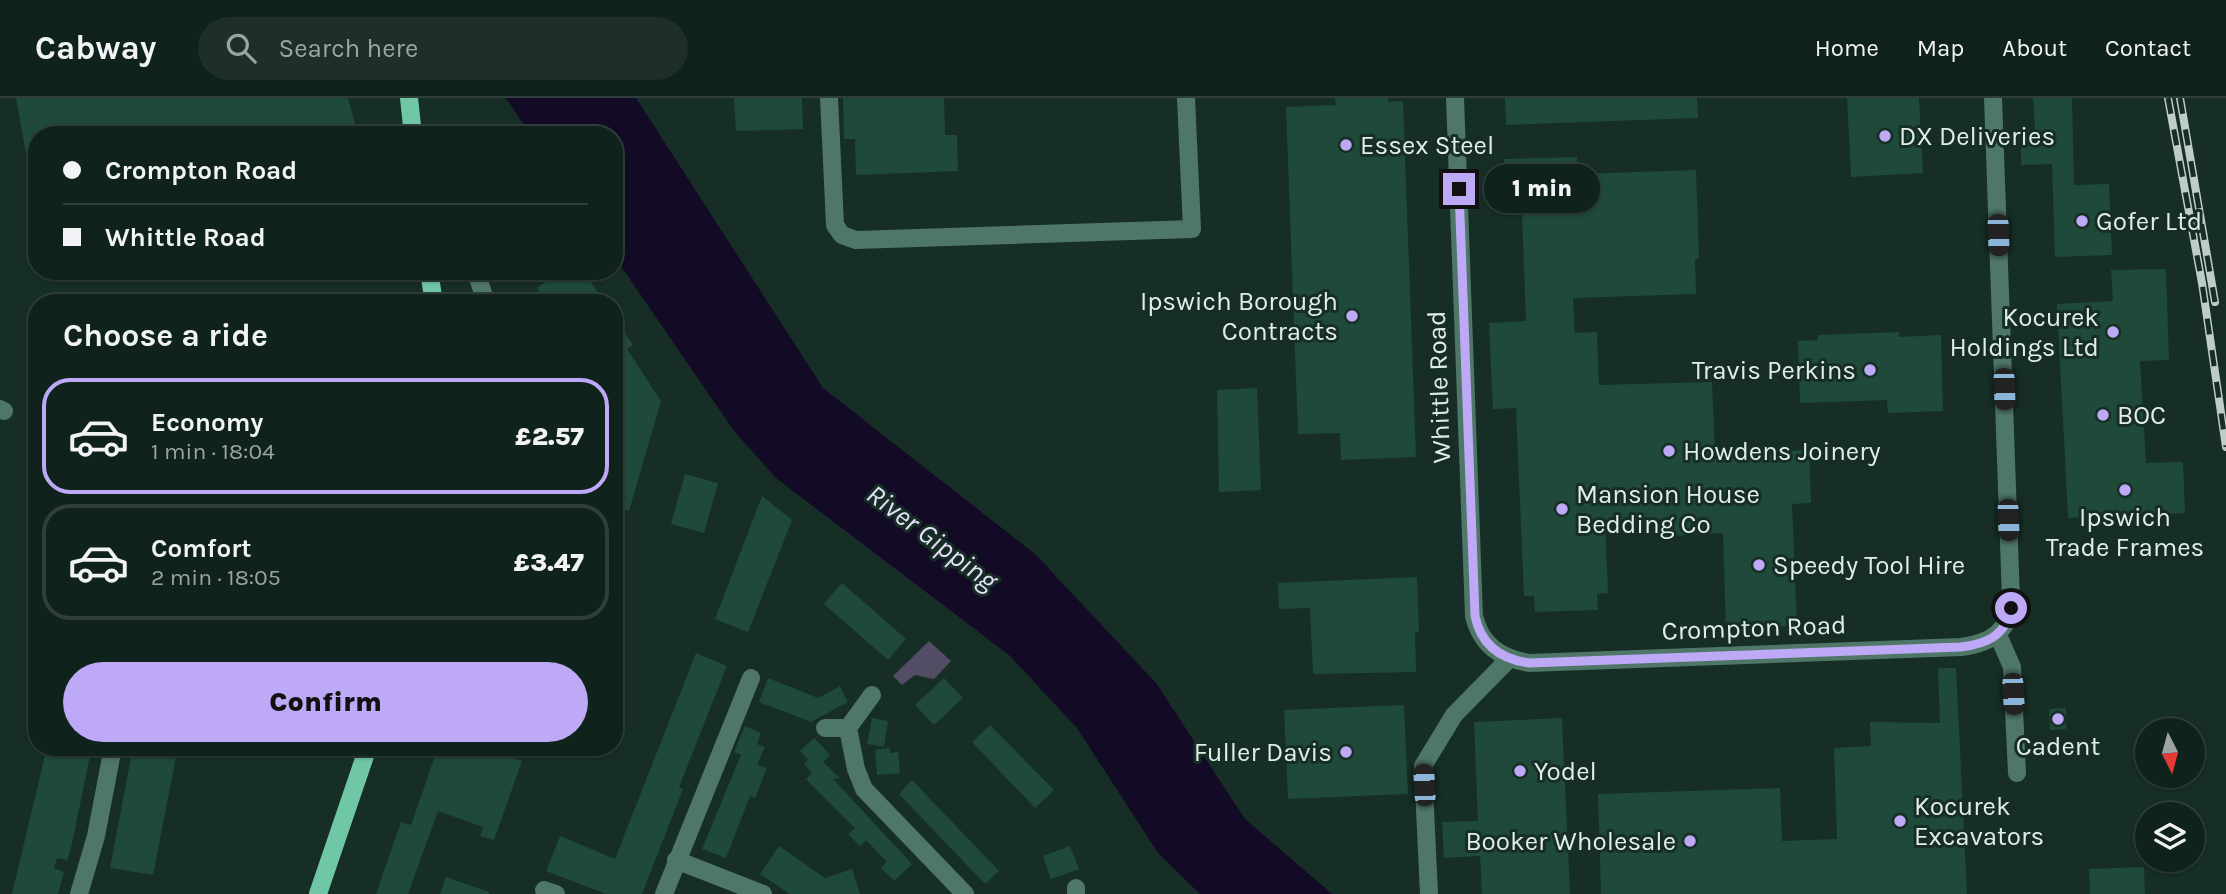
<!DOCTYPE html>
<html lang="en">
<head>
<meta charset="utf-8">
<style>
	body { margin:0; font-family:Karla,sans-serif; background:#1e2f29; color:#f1f3f6; height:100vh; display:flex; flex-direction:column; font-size:26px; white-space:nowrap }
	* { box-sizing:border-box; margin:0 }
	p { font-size:23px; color:#9ca4a3 }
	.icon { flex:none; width:38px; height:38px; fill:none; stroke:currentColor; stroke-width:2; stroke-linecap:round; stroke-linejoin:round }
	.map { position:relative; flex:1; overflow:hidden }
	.side { position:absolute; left:28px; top:196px; width:595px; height:462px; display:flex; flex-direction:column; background:#10221c; border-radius:28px; box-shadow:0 2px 5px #0004,0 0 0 2px #303f3b }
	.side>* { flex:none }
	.banner { position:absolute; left:28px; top:28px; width:595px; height:154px; border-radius:28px; box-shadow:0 2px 5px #0004,0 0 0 2px #303f3b; display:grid; align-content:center; height:154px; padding:0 35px; background:#10221c }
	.needle { width:46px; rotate:174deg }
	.fabs { position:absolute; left:2135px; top:620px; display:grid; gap:14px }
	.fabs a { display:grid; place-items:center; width:70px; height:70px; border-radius:50%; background:#10221c; box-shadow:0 2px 5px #0004,0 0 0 2px #303f3b; font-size:35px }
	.end { position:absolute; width:32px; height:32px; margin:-16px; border:9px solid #bda9f5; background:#111; box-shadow:0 0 0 4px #111 }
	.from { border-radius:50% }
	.bubble { position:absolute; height:49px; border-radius:24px; background:#10221c; box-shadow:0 2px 5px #0004,0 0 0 2px #303f3b; font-size:23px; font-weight:800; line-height:49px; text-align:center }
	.car { position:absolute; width:21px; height:42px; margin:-21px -10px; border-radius:9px; box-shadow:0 0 5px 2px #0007; background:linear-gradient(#222 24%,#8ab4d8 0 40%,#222 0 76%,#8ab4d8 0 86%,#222 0) }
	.banner b { display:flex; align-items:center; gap:24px; height:66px; font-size:26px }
	.banner b+b { border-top:2px solid #303f3b }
	.banner i { width:18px; height:18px; background:#f1f3f6 }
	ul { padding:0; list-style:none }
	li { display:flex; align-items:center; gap:21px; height:116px; margin:0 14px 10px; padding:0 21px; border:4px solid #303f3b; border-radius:28px }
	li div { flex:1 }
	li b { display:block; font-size:26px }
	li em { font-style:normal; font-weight:800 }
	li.on { border-color:#bda9f5 }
	li>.icon { width:63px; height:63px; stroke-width:1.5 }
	h2 { padding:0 35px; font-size:32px; line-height:84px }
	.primary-button { display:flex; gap:14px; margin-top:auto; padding:14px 35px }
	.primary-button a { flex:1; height:80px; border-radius:42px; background:#bda9f5; color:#111; font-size:28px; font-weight:800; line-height:80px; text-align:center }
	header { display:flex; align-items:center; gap:42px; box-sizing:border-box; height:98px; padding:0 35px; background:#10221c; border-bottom:2px solid #303f3b }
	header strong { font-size:33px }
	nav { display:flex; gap:38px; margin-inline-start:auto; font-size:24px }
	.search { width:490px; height:63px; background:#1e2f29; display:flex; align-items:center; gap:18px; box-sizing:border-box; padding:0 24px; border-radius:38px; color:#9ca4a3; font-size:26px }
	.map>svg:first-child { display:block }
	.green { fill:#524d64 }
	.water { fill:#130a26 }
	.building { fill:#1f4a3a }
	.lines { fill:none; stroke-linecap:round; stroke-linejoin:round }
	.minor { stroke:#4f7767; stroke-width:18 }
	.major { stroke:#70c7a5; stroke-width:18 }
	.rail-casing { stroke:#bfcdc7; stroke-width:8 }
	.rail { stroke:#162e25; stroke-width:5; stroke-dasharray:16; stroke-linecap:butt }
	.route { stroke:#bda9f5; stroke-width:9 }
	.poi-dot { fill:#bda9f5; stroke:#162e25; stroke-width:2.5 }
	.labels { text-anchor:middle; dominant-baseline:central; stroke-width:6; stroke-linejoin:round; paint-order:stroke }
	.poi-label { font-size:26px; fill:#e1eee8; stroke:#162e25; text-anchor:start }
	.street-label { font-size:26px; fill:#e1eee8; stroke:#162e25 }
	.water-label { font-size:28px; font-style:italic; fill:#e5dff8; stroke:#162e25 }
</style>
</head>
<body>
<header>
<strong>Cabway</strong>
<div class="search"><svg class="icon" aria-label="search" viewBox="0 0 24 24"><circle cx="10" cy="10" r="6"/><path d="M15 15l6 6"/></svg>Search here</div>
<nav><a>Home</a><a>Map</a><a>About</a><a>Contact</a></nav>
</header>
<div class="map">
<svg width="2226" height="796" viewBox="0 0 2226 796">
	<rect width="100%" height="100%" fill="#162e25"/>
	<path class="green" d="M929 543 951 563 934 581 915 577 902 587 893 578Z"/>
	<path class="water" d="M506 0H636L823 290 1035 456 1156 585 1245 721 1332 796H1200L1158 755 1077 630 1009 557 776 380 734 333 614 158V37H531Z"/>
	<path class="building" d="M16 0H348L358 37H37V71L29 72Z
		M734 0H802L803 31 736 33Z
		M843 0H944L945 37H957L958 73 856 77 855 41H844Z
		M1335 0H1388V4L1403 3 1416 359 1341 362 1340 335 1298 336 1286 9 1336 7Z
		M1505 0H1697L1698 20 1506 27Z
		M1847 0H1919L1923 75 1851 79Z
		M2033 0H2072L2074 87 2109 86 2112 157 2055 159 2052 66 2021 67V33L2035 32Z
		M1577 59 1578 76 1696 72 1699 161H1695L1696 196 1573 200 1575 235 1597 234 1599 287 1712 284 1715 356 1809 352 1811 405 1792 406 1797 528 1726 531 1723 435 1670 438 1669 421 1605 424 1608 495 1597 496 1598 512 1535 514 1534 498H1524L1516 310 1493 311 1489 225 1526 223 1522 116 1506 117 1504 61Z
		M2166 171 2169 262 2140 263 2146 365 2183 364 2185 415 2068 420 2057 206 2113 203 2111 172Z
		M562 173H583L605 205H546L537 190Z
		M614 219 633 247 627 251 661 303 629 413 614 409Z
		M1899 234V239L1941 237 1943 313 1888 315 1887 302 1800 305 1798 243 1818 242V237Z
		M1257 290 1261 392 1219 394 1217 292Z
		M685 376 718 385 704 435 671 426Z
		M762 398 792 422 748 534 715 521Z
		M1417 479 1419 534H1415L1416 574 1313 576 1310 510 1279 511 1278 485Z
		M842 485 906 541 888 562 824 506Z
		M696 555 727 568 679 689 683 691 642 796H606L546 773 560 738 615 761Z
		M1938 570H1956L1967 796H1601L1598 696 1780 690 1782 743 1837 741 1834 650 1871 648 1870 624 1940 625Z
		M768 580 818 600 840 588 848 604 811 624 759 604Z
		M944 580 963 600 934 627 915 607Z
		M1404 607 1408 696 1288 701 1284 612Z
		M2066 610V631L2050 632 2049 611Z
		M872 620 888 623 884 649 867 646Z
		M1562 620 1570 796H1482L1480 758 1444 760 1442 724 1478 723 1474 624Z
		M990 627 1054 692 1035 710 972 644Z
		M745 628 761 635 757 646 765 649 757 667 767 670 755 700 750 698 726 760 702 751 741 657 734 654Z
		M814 640 830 657 823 664 840 680 833 681 912 766 894 783 881 770 887 764 866 742 860 748 848 736 855 730 806 681 812 675 804 666 808 662 800 653Z
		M47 649 91 653 71 750 67 762 57 760 54 770 64 774 58 796H12Z
		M133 649H178L153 777 110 770Z
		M438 649H513L510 659 522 663 494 742 480 738 483 729 438 713 408 796H376L401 724 411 727Z
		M890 650V655L898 654 900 675 877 677 875 652Z
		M912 682 999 773 985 786 899 696Z
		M779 748 825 780 852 771 860 796H790L760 776Z
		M1070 748 1079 771 1051 781 1043 758Z
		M2144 769 2145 796H2090L2089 771Z
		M446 779 489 794V796H440Z"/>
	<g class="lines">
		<path class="minor" d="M829 0 835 127 842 137 856 142 1192 131 1186 0
			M1455 0 1474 518C1481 547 1500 560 1529 565L1961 549C1991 545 2010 534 2011 501L1993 0
			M476 173 486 205
			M0 311 4 313
			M1998 537 2012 569 2017 675
			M872 597 848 630 856 671 864 691 965 796
			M825 630H848
			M676 762 763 796
			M544 792 556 796
			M79 796 96 738 113 649
			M664 796 751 580
			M1076 796V790
			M1429 796 1423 668 1454 617 1509 561"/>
		<path class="major" d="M409 0 413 37
			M429 173 434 205
			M318 796 368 649"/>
		<defs>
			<path id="rail" d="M2168 0 2202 185 2226 349
				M2180 0 2215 204"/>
		</defs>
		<use href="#rail" class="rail-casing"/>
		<use href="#rail" class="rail"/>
	</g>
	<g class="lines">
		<path class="route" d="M1459 91 1475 518C1481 547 1500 561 1529 565L1961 549C1986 546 2006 538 2011 510"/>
	</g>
	<g class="poi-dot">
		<circle cx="1885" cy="38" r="7"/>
		<circle cx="1346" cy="47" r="7"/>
		<circle cx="2082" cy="123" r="7"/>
		<circle cx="1352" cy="218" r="7"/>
		<circle cx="2113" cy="234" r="7"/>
		<circle cx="1870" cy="272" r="7"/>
		<circle cx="2103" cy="317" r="7"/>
		<circle cx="1669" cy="353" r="7"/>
		<circle cx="2125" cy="392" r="7"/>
		<circle cx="1562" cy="411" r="7"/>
		<circle cx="1759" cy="467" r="7"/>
		<circle cx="2058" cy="621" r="7"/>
		<circle cx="1346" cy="654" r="7"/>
		<circle cx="1520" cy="673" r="7"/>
		<circle cx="1900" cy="723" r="7"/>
		<circle cx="1690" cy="743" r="7"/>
	</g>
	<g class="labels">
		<g class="poi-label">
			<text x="1899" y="38">DX Deliveries</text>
			<text x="1360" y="47">Essex Steel</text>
			<text x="2096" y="123">Gofer Ltd</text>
			<text x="1338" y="203" text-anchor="end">Ipswich Borough<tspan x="1338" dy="30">Contracts</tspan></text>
			<text x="2099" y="219" text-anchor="end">Kocurek<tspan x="2099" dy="30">Holdings Ltd</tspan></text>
			<text x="1856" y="272" text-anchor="end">Travis Perkins</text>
			<text x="2117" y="317">BOC</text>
			<text x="1683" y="353">Howdens Joinery</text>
			<text x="1576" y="396">Mansion House<tspan x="1576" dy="30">Bedding Co</tspan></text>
			<text x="2125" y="419" text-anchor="middle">Ipswich<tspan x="2125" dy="30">Trade Frames</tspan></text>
			<text x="1773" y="467">Speedy Tool Hire</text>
			<text x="2058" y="648" text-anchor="middle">Cadent</text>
			<text x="1332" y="654" text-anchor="end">Fuller Davis</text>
			<text x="1534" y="673">Yodel</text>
			<text x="1914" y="708">Kocurek<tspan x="1914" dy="30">Excavators</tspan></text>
			<text x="1676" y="743" text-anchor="end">Booker Wholesale</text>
		</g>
		<g class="street-label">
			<text transform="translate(1439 289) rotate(-92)">Whittle Road</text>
			<text transform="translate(1754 530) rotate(-2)">Crompton Road</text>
		</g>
		<g class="water-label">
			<text transform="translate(932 439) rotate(37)">River Gipping</text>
		</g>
	</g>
</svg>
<div class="fabs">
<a><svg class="needle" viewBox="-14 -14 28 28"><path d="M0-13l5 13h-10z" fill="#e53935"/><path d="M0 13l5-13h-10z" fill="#9ca4a3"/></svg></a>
<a><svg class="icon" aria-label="layers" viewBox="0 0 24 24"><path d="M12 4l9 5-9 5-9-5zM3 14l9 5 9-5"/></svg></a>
</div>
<i class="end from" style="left:2011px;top:510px"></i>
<i class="end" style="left:1459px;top:91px"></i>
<div class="bubble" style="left:1484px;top:66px;width:116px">1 min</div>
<i class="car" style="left:1998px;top:137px;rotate:178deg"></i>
<i class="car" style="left:2004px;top:291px;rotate:178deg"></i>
<i class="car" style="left:2008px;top:422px;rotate:178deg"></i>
<i class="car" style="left:2013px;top:596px;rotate:177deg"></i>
<i class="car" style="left:1424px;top:687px;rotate:357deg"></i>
<div class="banner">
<b><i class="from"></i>Crompton Road</b>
<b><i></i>Whittle Road</b>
</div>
<section class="side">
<h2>Choose a ride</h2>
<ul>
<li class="on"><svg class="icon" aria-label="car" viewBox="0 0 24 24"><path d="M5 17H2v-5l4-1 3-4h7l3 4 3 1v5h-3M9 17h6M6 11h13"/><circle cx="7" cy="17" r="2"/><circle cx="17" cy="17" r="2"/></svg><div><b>Economy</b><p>1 min · 18:04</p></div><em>£2.57</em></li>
<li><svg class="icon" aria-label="car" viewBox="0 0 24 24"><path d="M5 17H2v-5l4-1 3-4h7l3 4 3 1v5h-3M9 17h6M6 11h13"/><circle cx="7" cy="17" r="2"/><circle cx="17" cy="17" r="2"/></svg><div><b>Comfort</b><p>2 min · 18:05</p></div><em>£3.47</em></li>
</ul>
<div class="primary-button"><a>Confirm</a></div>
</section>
</div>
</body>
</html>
